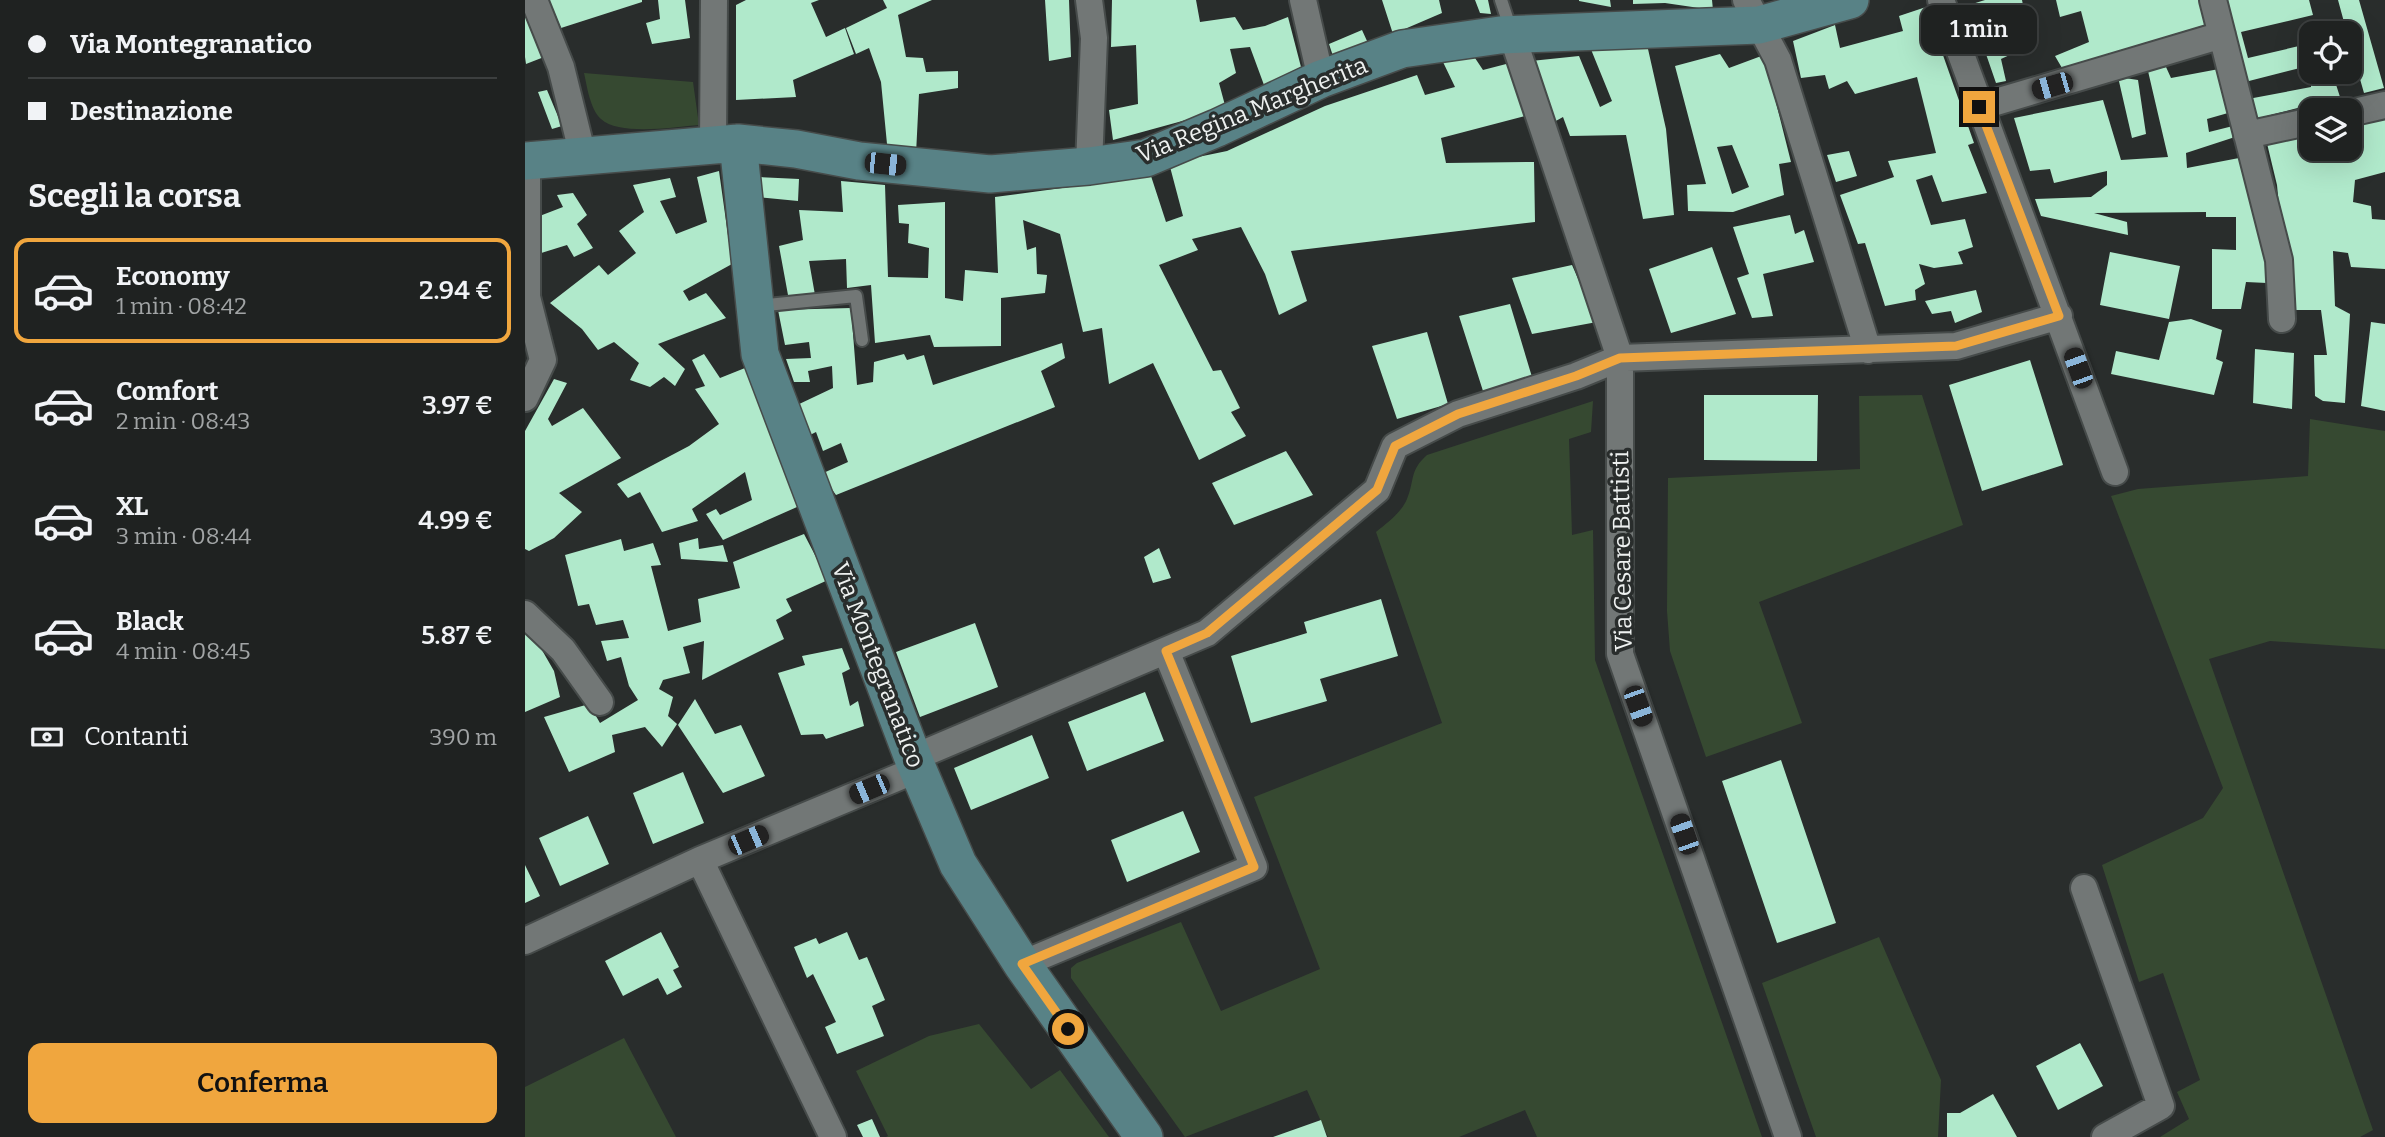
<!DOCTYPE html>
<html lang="it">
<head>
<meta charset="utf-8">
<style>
	body { margin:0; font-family:Bitter,serif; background:#2c2f2e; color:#f1f3f6; height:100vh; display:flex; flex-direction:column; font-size:26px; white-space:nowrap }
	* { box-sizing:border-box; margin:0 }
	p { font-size:23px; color:#a1a4a5 }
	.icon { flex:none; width:38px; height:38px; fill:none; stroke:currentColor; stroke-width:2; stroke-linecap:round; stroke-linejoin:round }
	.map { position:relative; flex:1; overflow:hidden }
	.details { display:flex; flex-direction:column; background:#1f2221; width:525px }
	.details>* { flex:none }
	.hud { display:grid; align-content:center; height:154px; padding:0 28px; background:#1f2221 }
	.controls { position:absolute; left:1774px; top:21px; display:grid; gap:14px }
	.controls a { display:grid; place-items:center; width:63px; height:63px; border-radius:14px; background:#1f2221; box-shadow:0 7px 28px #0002,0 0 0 2px #3c3f3f; font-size:35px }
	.end { position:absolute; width:32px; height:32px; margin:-16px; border:9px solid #f0a63e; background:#111; box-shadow:0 0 0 4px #111 }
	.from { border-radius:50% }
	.bubble { position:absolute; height:49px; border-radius:14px; background:#1f2221; box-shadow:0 7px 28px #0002,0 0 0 2px #3c3f3f; font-size:23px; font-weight:600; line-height:49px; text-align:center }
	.car { position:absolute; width:21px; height:42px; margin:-21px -10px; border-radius:9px; box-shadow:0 0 5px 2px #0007; background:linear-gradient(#222 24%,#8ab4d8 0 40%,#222 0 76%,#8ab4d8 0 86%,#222 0) }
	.hud b { display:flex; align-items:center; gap:24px; height:66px; font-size:26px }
	.hud b+b { border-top:2px solid #3c3f3f }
	.hud i { width:18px; height:18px; background:#f1f3f6 }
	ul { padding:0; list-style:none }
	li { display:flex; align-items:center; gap:21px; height:105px; margin:0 14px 10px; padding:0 14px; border:4px solid transparent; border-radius:14px }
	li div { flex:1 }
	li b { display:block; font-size:26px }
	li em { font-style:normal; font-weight:600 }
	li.selected { border-color:#f0a63e }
	li>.icon { width:63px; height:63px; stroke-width:1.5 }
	h2 { padding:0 28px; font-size:32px; line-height:84px }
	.pay { display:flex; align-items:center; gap:18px; height:77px; padding:0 28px; font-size:26px }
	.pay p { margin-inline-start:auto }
	.cta { display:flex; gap:14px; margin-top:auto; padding:14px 28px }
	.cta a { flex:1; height:80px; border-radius:14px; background:#f0a63e; color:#111; font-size:28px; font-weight:600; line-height:80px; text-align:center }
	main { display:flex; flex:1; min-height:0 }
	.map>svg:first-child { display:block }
	.green { fill:#364931 }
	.building { fill:#b0e9cb; fill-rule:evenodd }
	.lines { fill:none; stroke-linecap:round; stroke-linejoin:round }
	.lane-casing { stroke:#464b4a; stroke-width:16 }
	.street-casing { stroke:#464b4a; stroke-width:30 }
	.secondary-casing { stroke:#464b4a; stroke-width:40 }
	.lane { stroke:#727776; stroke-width:12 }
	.street { stroke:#727776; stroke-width:26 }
	.secondary { stroke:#588286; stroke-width:37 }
	.route { stroke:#f0a63e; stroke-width:9 }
	.labels { text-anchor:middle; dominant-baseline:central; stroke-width:7; stroke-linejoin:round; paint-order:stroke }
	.street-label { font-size:24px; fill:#eef1f0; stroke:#292d2c }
</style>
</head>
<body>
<main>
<section class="details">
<div class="hud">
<b><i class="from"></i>Via Montegranatico</b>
<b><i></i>Destinazione</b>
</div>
<h2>Scegli la corsa</h2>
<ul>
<li class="selected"><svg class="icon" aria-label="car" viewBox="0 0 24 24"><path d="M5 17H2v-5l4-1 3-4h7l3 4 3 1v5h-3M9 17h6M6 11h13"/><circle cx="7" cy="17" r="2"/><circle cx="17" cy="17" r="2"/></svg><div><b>Economy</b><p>1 min · 08:42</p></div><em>2.94 €</em></li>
<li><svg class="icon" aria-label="car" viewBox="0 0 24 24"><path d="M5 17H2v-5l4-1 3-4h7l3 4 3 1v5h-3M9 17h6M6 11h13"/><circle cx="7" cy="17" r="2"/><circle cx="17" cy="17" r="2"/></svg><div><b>Comfort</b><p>2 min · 08:43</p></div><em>3.97 €</em></li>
<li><svg class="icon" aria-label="car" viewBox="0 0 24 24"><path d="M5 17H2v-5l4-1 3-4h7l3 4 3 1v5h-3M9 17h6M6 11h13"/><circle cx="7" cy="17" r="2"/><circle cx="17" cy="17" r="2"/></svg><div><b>XL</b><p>3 min · 08:44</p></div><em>4.99 €</em></li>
<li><svg class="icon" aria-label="car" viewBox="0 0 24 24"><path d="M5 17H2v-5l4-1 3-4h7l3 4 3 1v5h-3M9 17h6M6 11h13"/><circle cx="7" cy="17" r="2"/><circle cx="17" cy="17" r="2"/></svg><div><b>Black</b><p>4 min · 08:45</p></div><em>5.87 €</em></li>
</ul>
<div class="pay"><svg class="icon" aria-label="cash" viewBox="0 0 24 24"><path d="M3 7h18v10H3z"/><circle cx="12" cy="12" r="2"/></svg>Contanti<p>390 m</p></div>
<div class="cta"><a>Conferma</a></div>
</section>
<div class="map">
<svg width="1860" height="1137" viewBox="0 0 1860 1137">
	<rect width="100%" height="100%" fill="#292d2c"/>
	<path class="green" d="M59 73 168 82 174 125C150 127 94 136 76 119 65 109 62 86 59 73Z
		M1397 395 1438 525 1234 602 1277 723 1181 757 1145 651 1142 611 1143 478 1335 469 1334 396Z
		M1068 401 1066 432 1044 439 1047 535 1068 530 1070 660 1237 1137H1012L1000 1110 934 1137H803L782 1090 660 1137 546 978V968L552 963 656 922 696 1011 795 969 729 797 917 723 851 532C862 523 876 513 882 499 890 480 884 471 902 455Z
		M1785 419 1860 431V649L1745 641 1684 659 1848 1130 1835 1137H1635L1664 1119 1652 1092 1675 1080 1638 973 1614 982 1577 865 1678 818 1698 788 1586 496 1613 489 1783 476Z
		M1354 937 1416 1080 1413 1137H1291L1237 983Z
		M454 1024 506 1089 535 1070 584 1137H361L363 1136 331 1071 404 1036Z
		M99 1038 151 1137H0V1087Z"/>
	<path class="building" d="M24 0H117V2L36 28Z
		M133 0H160L165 38 127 44 121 23 135 19Z
		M221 0H294L286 3 301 37 320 28 329 54 268 80 271 97 211 100V5Z
		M358 0H407L373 15 381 57 398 58 401 72 433 71V88L394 94 391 154 362 144 356 82 344 48 331 54 321 28 362 8Z
		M520 0H544L546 57 524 61Z
		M587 0H671L675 22 710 17 718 30 740 26 763 17 776 67 739 85 725 47 705 49 711 73 694 83 701 109 588 140 584 110 613 104 611 45 586 47Z
		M857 0H914L917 13 868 34Z
		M950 0H963L966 14 955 13Z
		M1054 0H1085L1086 7 1054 1Z
		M1108 0H1187L1188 10 1140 3 1108 4Z
		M1460 0H1497L1506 45 1476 59 1481 81 1471 83 1444 5Z
		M1531 0H1675L1680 25 1537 68 1530 56 1564 42 1556 11 1535 17Z
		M1698 0H1784L1788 15 1716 32 1723 58 1787 43V65L1720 82Z
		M1813 0H1834L1859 88 1839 93 1825 44V33H1822Z
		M1401 7 1449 143 1443 145 1462 193 1417 202 1407 175 1391 180 1406 225 1440 219 1448 247 1433 252 1438 264 1409 268 1394 264 1400 284 1390 290 1391 300 1360 306 1340 243 1333 244 1315 195 1369 177 1363 161 1411 153 1392 77 1330 94 1322 81 1304 89 1300 75 1276 78 1268 41 1310 25 1315 48 1378 31 1374 16Z
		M0 11 19 57 1 64 0 57Z
		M837 30 842 41 809 59 804 44Z
		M1065 47 1123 49 1141 129 1149 215 1118 219 1101 135 1045 136 1038 117 1029 122 1006 61 1054 56 1075 107 1087 101Z
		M1195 54 1204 68 1239 55 1266 162 1254 164 1259 195 1208 212 1163 211 1162 185 1181 184 1150 66ZM1207 145 1224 187 1207 194 1192 147Z
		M950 58 958 70 985 63 1008 114 916 138 921 163 1009 162 1010 222 766 251 782 301 754 315 740 274 716 227 667 239 673 250 634 265 688 371 696 370 715 408 706 412 721 436 674 460 628 363 584 384 577 328 558 332 535 234 498 220 502 250 511 247 512 274 522 275 520 293 476 298V346L409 347 405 335 350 343 346 285 322 288 321 259 284 261 290 295H263L254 246 278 240 274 210 318 212 316 181 360 185 363 277 403 278 404 248 383 243 384 224 374 223 373 205 420 202V298L438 301 440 270 473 273 470 197 626 176 641 222 658 216 644 163 702 151 800 106 892 75 900 95 930 87 918 62Z
		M1641 67 1646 78 1694 69 1703 113 1682 119 1684 132 1708 126 1710 137 1661 153 1662 168 1714 158 1733 209 1742 256V283L1721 282 1716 309H1687V249L1711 250V217H1681V212L1569 213 1602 222 1603 235 1516 216 1510 199 1566 197 1582 185V171L1529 183 1525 169 1505 171 1489 118 1578 100 1596 160 1643 157 1623 71Z
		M1786 72H1807L1815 97 1730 119 1723 99 1786 87Z
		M1593 77 1613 80 1621 134 1607 138Z
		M22 90 37 126 27 129 13 92Z
		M1860 111V172L1830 180 1828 202 1846 206 1847 219 1860 220V269L1826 267 1823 253 1808 251 1810 306 1825 314 1820 403 1798 401 1790 396 1789 355H1802L1796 310H1764L1752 185 1739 131 1787 122V149H1825V120Z
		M1324 151 1332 176 1311 182 1302 155Z
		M194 171 207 264 158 291 164 301 181 293 201 318 133 344 160 369 150 386 139 377 125 387 105 380 114 363 89 342 73 350 57 329 25 303 74 265 83 275 111 253 94 231 119 212 108 185 145 178 151 197 135 201 151 234 182 222 172 177Z
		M233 177 274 179 273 201 233 197Z
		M48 193 62 215 52 224 68 248 49 257 42 245 13 254 12 217 38 207 32 195Z
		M1265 215 1270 234 1279 230 1289 262 1238 274 1248 316 1227 318 1212 278 1224 274 1208 227Z
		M1187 247 1211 314 1146 333 1124 269Z
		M1585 252 1655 266 1644 319 1575 305Z
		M1047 265 1072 322 1007 334 987 278Z
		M1451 290 1457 312 1430 323 1426 311 1407 314 1400 301Z
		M985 304 1007 377 958 391 934 316Z
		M326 308 332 385 348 382 349 362 379 354 382 360 399 355 408 385 537 343 540 358 516 371 530 407 311 495 296 474 323 462 316 443 298 451 291 432 283 436 270 406 308 388 307 366 283 371 285 382H269L261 359 286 358 284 342 260 345 253 310Z
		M1666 319 1697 330 1691 359 1698 362 1689 395 1586 374 1591 351 1634 360 1644 322Z
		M1846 322 1860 324V411L1836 406Z
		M902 332 923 404 872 419 847 346Z
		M1730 349 1769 353 1767 409 1728 403Z
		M179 354 195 378 225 366 268 487 272 507 198 540 181 514 191 509 195 515 227 500 220 472 167 509 173 521 137 532 115 492 103 498 92 484 164 446 194 424 170 389 180 386 167 360Z
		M1505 360 1538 465 1457 491 1424 385Z
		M29 379 42 383 23 419 27 426 58 408 96 458 34 493 57 512 29 538 4 551 0 549V431Z
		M1179 395H1293L1292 461 1179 460Z
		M761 451 788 495 709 525 687 483Z
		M279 534 303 580 261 599 267 611 251 620 259 639 177 680 179 641 158 647 165 673 138 680 134 689 148 697 143 716 152 724 137 747 120 727 87 735 90 752 44 772 19 717 64 704 75 723 113 700 104 686 96 657 82 661 76 641 104 638 98 620 71 625 64 604 53 606 40 555 96 539 99 551 128 543 136 565 126 566 143 631 176 622 173 599 215 588 208 562Z
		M173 538 174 549 198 545 203 562 156 559 154 543Z
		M634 548 646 578 628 583 619 557Z
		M856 599 873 656 795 679 802 701 726 723 706 656 782 633 779 622Z
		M450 623 473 687 395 717 371 652Z
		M0 625 6 631 29 671 35 697 0 712Z
		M317 648 325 669 317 673 325 706 333 701 339 726 301 739 298 734 276 735 253 673 280 665 277 656Z
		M620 692 639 741 562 771 543 722Z
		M170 699 190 734 216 725 240 776 198 793 153 725Z
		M507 735 524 778 446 810 429 768Z
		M1256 760 1311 923 1252 943 1197 781Z
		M158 772 179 823 128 844 108 793Z
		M658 811 675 852 602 882 586 840Z
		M63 816 84 864 35 886 14 838Z
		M0 865 15 896 0 903Z
		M136 932 154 967 148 970 157 987 142 995 133 978 98 996 80 961Z
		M322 932 334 960 342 957 360 1000 347 1006 359 1036 312 1054 300 1027 311 1022 288 974 282 978 269 947 291 938 294 944Z
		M1555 1043 1578 1086 1533 1110 1511 1066Z
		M1468 1094 1492 1137H1422V1113H1435Z
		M347 1119 355 1137H338L332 1125Z
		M796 1120 802 1137H748Z"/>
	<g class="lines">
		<defs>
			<path id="lane" d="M976 0 986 30
				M233 306 331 296 337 340"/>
			<path id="street" d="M9 0 36 67 58 156
				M778 0 796 79
				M1221 0 1253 60 1343 350
				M1416 0 1590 472
				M1688 0 1754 260 1757 319
				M987 35 1095 358V654L1263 1137
				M1454 107 1697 35
				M1825 113 1860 105
				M1722 135 1787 121
				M188 143 189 0
				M564 166 569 38 564 0
				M0 398 18 360 2 297V160
				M0 614 38 650 75 702
				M388 758 682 633 852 490 870 446 933 414 1051 376 1095 358 1431 346 1534 316
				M175 860 308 1137
				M1559 888 1636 1106 1580 1137
				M0 941 175 860 393 769
				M497 964 729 867 641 651"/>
			<path id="secondary" d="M213 143 235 354 388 758 433 864 497 964 619 1137
				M0 161 213 143 271 149 334 161 465 174 564 166 621 158 692 128 796 79 877 49 975 35 1234 25 1325 0"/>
		</defs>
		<use href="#lane" class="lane-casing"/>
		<use href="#street" class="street-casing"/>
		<use href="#secondary" class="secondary-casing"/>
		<use href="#lane" class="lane"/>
		<use href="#street" class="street"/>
		<use href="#secondary" class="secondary"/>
	</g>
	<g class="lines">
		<path class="route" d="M543 1029 497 964 729 867 641 651 682 633 852 490 870 446 933 414 1051 376 1095 358 1431 346 1534 316 1454 107"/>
	</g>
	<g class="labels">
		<g class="street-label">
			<text transform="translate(727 110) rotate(-22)">Via Regina Margherita</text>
			<text transform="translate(1097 551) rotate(-91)">Via Cesare Battisti</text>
			<text transform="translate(353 665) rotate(69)">Via Montegranatico</text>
		</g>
	</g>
</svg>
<div class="controls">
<a><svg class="icon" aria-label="locate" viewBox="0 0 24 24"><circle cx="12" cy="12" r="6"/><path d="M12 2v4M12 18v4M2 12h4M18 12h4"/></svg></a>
<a><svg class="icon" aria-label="layers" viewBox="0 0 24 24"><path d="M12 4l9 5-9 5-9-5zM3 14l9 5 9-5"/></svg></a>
</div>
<i class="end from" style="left:543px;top:1029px"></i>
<i class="end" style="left:1454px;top:107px"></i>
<div class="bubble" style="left:1396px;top:5px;width:116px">1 min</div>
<i class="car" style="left:1527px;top:86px;rotate:254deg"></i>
<i class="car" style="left:360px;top:164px;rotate:96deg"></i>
<i class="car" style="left:1553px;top:368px;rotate:340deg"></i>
<i class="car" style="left:1113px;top:706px;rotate:160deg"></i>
<i class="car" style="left:344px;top:789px;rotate:247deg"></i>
<i class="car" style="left:1159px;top:834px;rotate:341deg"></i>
<i class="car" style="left:223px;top:840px;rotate:67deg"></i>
</div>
</main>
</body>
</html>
